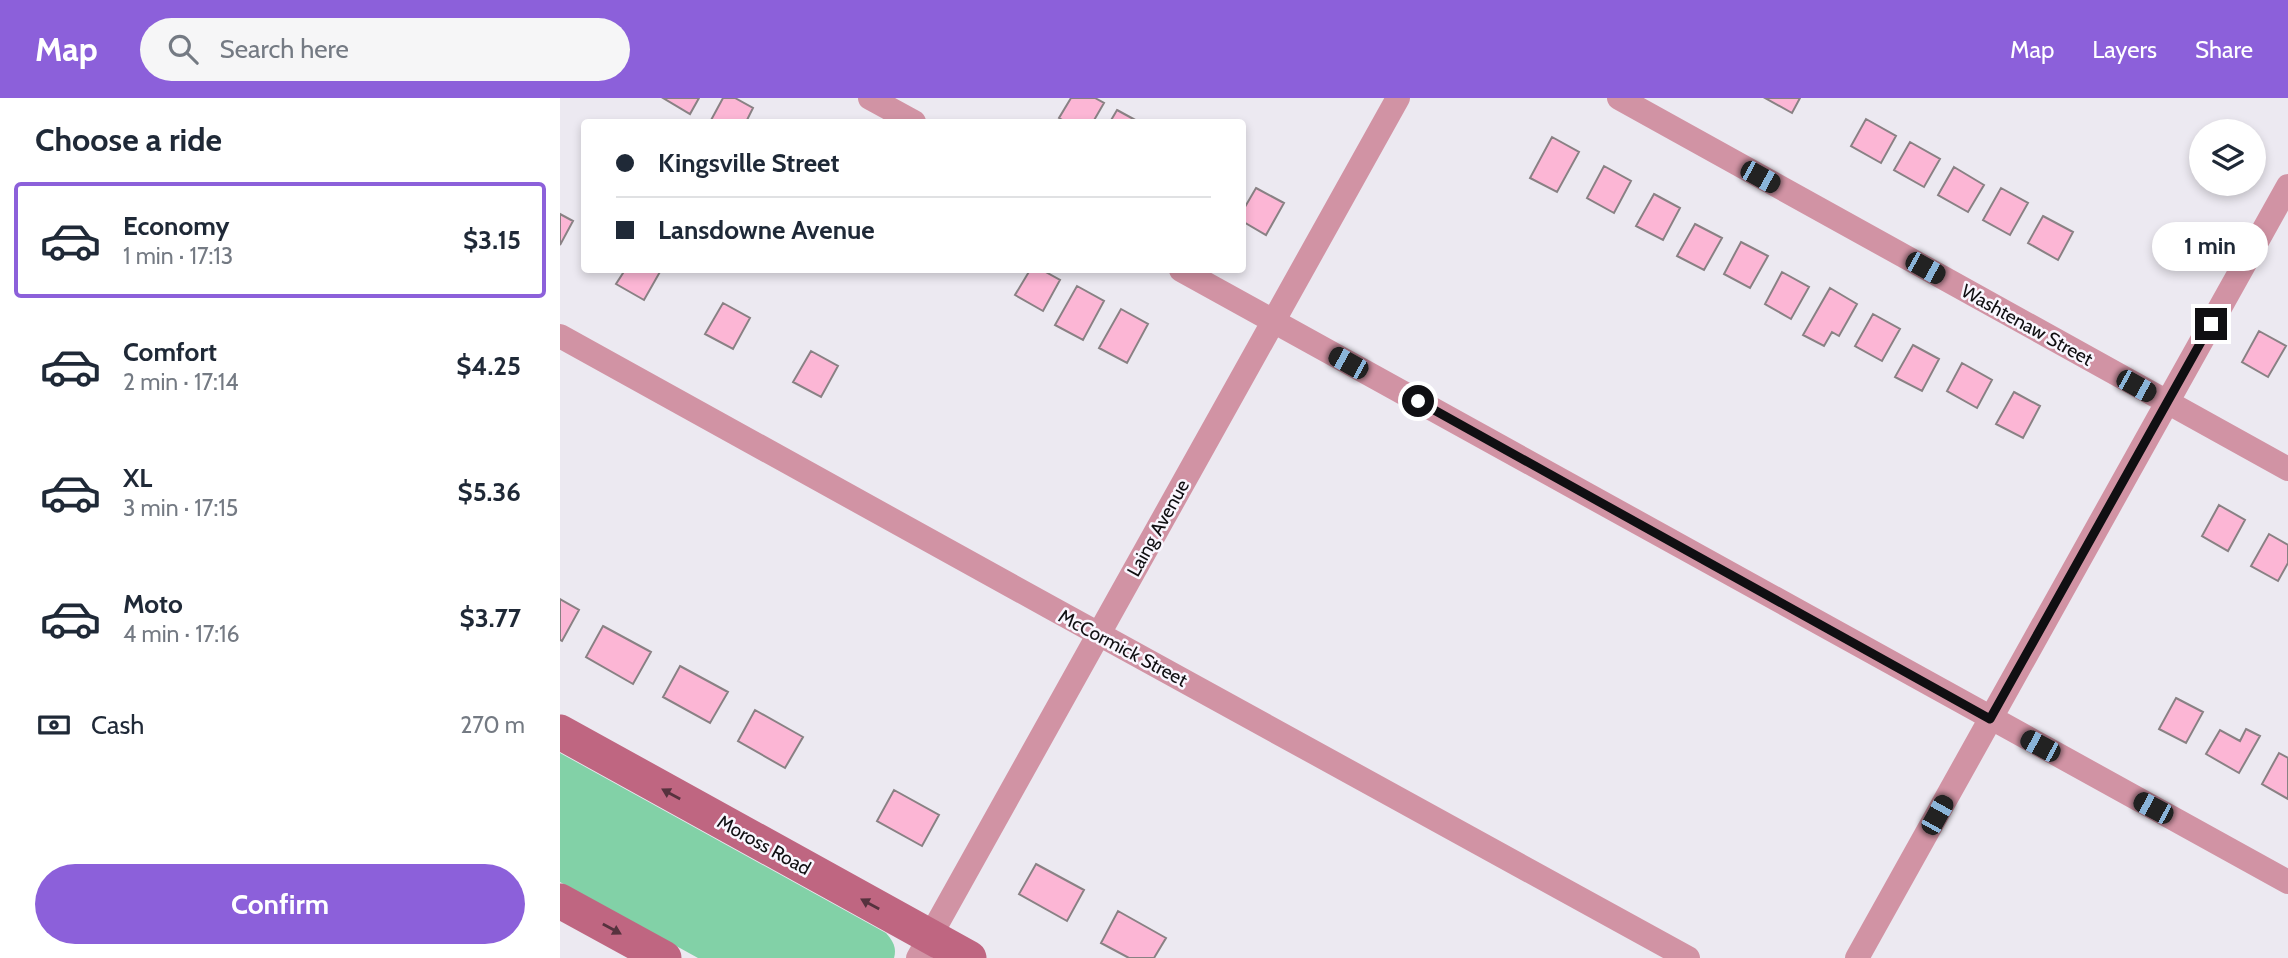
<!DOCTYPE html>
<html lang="en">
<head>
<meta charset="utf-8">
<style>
	body { margin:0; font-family:Cabin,sans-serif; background:#f6f6f7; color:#1f2937; height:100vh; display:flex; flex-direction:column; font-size:26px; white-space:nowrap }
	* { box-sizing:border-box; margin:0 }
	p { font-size:23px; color:#747a83 }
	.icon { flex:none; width:38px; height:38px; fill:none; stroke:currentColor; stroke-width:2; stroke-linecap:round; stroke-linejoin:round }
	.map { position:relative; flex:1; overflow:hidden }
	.drawer { display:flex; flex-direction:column; background:#fff; width:560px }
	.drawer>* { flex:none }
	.guide { position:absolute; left:21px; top:21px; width:665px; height:154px; border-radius:7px; box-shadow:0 4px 10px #0003; display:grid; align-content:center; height:154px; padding:0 35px; background:#fff }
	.buttons { position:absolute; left:1629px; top:21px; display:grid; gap:14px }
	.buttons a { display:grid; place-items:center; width:77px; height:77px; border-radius:50%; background:#fff; box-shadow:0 4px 10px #0003; font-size:35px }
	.end { position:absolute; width:32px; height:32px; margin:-16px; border:9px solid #100f12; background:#fff; box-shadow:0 0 0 4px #fff }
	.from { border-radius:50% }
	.bubble { position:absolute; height:49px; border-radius:24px; background:#fff; box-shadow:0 4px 10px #0003; font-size:23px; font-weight:700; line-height:49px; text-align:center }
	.car { position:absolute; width:21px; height:42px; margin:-21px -10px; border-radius:9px; box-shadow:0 0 5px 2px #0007; background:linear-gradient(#222 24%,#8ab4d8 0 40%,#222 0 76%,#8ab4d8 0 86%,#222 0) }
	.guide b { display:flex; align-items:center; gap:24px; height:66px; font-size:26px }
	.guide b+b { border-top:2px solid #e0e1e3 }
	.guide i { width:18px; height:18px; background:#1f2937 }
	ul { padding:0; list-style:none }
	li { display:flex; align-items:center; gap:21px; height:116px; margin:0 14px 10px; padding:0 21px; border:4px solid transparent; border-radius:7px }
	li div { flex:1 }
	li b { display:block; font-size:26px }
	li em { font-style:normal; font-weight:700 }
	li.active { border-color:#8c60da }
	li>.icon { width:63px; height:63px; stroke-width:1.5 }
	h2 { padding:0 35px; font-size:32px; line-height:84px }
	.pay { display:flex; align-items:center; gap:18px; height:77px; padding:0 35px; font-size:26px }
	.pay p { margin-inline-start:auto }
	.cta { display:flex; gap:14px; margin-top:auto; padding:14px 35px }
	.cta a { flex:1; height:80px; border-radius:42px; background:#8c60da; color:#fff; font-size:28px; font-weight:700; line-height:80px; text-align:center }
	header { display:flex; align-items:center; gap:42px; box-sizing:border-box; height:98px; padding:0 35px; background:#8c60da; color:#fff }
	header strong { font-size:33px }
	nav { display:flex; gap:38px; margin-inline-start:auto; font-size:24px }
	.search { width:490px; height:63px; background:#f6f6f7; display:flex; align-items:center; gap:18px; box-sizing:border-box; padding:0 24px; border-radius:38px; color:#747a83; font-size:26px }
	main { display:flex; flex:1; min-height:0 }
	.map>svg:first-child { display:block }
	.green { fill:#82d1a7 }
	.building { fill:#fcb6d5; stroke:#898184; stroke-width:2 }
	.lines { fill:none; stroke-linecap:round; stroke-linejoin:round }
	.minor { stroke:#d193a4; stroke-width:24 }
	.secondary { stroke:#bf6681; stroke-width:35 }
	.oneway { fill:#56323e }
	.route { stroke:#100f12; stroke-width:9 }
	.labels { text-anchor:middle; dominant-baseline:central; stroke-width:5; stroke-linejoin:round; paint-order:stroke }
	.street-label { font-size:19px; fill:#100f12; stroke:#f9f6fe }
</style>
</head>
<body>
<header>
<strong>Map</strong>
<div class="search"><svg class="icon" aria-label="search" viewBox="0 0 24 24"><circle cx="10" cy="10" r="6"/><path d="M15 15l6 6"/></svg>Search here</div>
<nav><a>Map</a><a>Layers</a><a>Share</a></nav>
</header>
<main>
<section class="drawer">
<h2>Choose a ride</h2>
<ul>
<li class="active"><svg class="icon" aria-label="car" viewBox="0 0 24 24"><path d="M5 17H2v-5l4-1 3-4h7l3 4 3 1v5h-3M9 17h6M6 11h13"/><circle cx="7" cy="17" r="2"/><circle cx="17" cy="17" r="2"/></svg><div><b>Economy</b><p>1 min · 17:13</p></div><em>$3.15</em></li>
<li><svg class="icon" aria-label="car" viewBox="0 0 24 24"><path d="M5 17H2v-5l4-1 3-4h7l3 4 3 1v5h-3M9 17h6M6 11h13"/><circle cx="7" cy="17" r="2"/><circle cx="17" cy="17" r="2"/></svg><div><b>Comfort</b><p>2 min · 17:14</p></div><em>$4.25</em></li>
<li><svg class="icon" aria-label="car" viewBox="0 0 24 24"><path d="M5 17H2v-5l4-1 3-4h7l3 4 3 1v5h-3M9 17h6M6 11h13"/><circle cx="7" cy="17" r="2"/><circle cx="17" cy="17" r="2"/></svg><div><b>XL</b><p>3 min · 17:15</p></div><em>$5.36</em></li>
<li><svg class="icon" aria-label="car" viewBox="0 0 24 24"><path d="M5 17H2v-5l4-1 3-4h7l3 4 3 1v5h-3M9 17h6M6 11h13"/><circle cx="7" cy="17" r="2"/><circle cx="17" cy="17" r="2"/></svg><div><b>Moto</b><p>4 min · 17:16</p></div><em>$3.77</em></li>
</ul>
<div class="pay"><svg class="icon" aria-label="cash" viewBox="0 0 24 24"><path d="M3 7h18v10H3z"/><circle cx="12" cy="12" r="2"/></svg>Cash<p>270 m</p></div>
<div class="cta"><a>Confirm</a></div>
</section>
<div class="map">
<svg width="1728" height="860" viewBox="0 0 1728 860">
	<rect width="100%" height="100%" fill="#ece9f1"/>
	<path class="green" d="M0 655 326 835C333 843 337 850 334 860H138L0 784Z"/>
	<path class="building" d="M103 0H139L130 16Z
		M163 0H175L193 10 186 24H150Z
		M511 0H535L544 5 533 24H506L499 20Z
		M1205 0H1240L1232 15Z
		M557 12 579 24H550Z
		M1306 21 1336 38 1321 65 1291 48Z
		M992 39 1019 54 997 94 970 80Z
		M1350 44 1380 61 1364 89 1334 72Z
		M1044 68 1071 83 1054 115 1027 100Z
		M1394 69 1424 87 1408 114 1378 97Z
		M696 90 724 105 706 137 682 123V114Z
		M1441 90 1468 105 1450 137 1423 122Z
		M1094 96 1120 110 1103 142 1076 128Z
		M0 116 13 123 0 147Z
		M1483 118 1513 134 1498 162 1468 145Z
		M1135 126 1162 140 1144 172 1117 158Z
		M1181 144 1208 158 1190 190 1164 176Z
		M65 172H101L84 202 56 186Z
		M470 172H482L500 182 483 213 455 197Z
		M1222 174 1249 189 1231 221 1205 206Z
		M517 188 544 203 523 242 495 227Z
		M1270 190 1297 206 1279 238 1272 234 1264 248 1243 237Z
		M163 205 190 220 173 251 145 236Z
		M561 211 588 226 567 265 539 250Z
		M1313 216 1340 231 1322 263 1295 248Z
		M1699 233 1726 248 1708 279 1682 264Z
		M1353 247 1379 261 1362 293 1335 279Z
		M251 253 278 268 261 299 233 284Z
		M1402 265 1432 282 1417 310 1387 293Z
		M1454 294 1480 308 1463 340 1436 326Z
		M1659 407 1685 422 1668 453 1642 438Z
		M1709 436 1728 447V465L1718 483 1691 468Z
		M0 501 19 512 2 543 0 542Z
		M43 528 91 554 73 586 26 559Z
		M120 568 168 594 150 625 103 599Z
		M1616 600 1643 614 1626 645 1599 631Z
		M195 612 243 639 225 670 178 643Z
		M1686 631 1700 638 1679 675 1646 656 1660 632 1680 643Z
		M1719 655 1728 660V701L1702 686Z
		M334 692 379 717 362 748 317 723Z
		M476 766 524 792 507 823 459 796Z
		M558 813 606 840 594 860H569L541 845Z"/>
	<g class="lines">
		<path class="minor" d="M310 0 354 24
			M1059 0 1728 371
			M621 172 1728 784
			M0 238C375 447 752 653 1128 860
			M358 860 838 0
			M1297 860 1728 88"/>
		<path class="secondary" d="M0 634 409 860
			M0 803 104 860"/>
	</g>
	<defs><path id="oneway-solid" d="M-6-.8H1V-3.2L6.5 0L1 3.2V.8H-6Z" transform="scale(1.75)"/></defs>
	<g class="oneway">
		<use href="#oneway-solid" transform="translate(111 696) rotate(-151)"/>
		<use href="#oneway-solid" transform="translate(310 806) rotate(-151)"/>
		<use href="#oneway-solid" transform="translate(52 831) rotate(29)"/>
	</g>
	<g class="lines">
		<path class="route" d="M858 303 1430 621 1651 226"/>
	</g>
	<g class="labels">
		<g class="street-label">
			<text transform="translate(1467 227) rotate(29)">Washtenaw Street</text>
			<text transform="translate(598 430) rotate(-61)">Laing Avenue</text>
			<text transform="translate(563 550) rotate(28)">McCormick Street</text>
			<text transform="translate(204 747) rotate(29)">Moross Road</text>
		</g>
	</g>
</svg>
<div class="buttons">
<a><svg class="icon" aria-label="layers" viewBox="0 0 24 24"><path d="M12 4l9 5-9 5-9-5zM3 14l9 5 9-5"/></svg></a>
</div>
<i class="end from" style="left:858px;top:303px"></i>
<i class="end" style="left:1651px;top:226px"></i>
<div class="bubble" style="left:1592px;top:124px;width:116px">1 min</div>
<i class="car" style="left:1200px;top:79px;rotate:119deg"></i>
<i class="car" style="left:1365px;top:170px;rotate:119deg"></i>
<i class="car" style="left:788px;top:265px;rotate:299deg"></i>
<i class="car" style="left:1576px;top:288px;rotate:119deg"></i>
<i class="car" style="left:1480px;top:648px;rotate:298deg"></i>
<i class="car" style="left:1593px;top:710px;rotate:298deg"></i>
<i class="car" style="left:1377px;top:717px;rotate:29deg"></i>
<div class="guide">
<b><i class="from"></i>Kingsville Street</b>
<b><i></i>Lansdowne Avenue</b>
</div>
</div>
</main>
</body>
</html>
